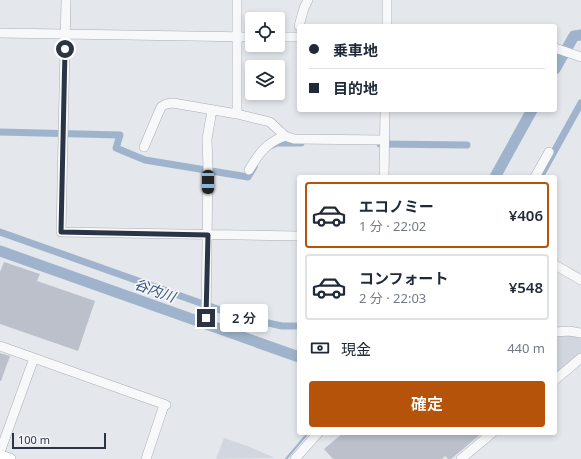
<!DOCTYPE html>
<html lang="ja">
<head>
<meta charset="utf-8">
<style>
	body { margin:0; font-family:"Noto Sans","Noto Sans JP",sans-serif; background:#f6f6f7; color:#1f2937; height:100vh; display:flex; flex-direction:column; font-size:15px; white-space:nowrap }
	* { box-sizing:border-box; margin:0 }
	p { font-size:13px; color:#747a83 }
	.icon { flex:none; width:22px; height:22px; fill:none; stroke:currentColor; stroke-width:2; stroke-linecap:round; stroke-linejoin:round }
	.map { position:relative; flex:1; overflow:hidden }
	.drawer { position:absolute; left:297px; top:175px; width:260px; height:260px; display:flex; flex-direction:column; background:#fff; border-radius:4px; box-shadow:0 2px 6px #0003 }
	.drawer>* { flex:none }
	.top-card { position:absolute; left:297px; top:24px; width:260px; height:88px; border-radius:4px; box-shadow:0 2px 6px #0003; display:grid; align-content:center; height:88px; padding:0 12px; background:#fff }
	.tools { position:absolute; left:245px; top:12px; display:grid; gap:8px }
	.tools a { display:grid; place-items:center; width:40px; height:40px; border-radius:4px; background:#fff; box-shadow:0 2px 6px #0003; font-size:20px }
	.scale { position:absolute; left:12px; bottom:10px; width:94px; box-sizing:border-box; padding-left:4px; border:2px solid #2b3445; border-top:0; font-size:11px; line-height:14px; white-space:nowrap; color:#2b3445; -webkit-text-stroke:3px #f4f6f9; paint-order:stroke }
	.end { position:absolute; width:18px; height:18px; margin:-9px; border:5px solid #2b3445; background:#fff; box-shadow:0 0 0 2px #fff }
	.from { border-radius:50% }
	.bubble { position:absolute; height:28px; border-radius:4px; background:#fff; box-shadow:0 2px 6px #0003; font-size:13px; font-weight:600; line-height:28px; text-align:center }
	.car { position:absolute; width:12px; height:24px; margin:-12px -6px; border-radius:5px; box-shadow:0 0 3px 1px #0007; background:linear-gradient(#222 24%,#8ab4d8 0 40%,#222 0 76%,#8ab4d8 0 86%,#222 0) }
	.top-card b { display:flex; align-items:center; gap:14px; height:38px; font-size:15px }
	.top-card b+b { border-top:1px solid #e0e1e3 }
	.top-card i { width:10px; height:10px; background:#1f2937 }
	ul { padding:7px 0 0; list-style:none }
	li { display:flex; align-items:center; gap:12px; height:66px; margin:0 8px 6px; padding:0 4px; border:2px solid #e0e1e3; border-radius:4px }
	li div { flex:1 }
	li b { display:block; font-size:15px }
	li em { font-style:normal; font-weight:600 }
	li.selected { border-color:#b45309 }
	li>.icon { width:36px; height:36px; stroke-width:1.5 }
	.pay { display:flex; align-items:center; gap:10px; height:44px; padding:0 12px; font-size:15px }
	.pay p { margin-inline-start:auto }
	.primary-button { display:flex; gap:8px; margin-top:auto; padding:8px 12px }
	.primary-button a { flex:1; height:46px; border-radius:4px; background:#b45309; color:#fff; font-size:16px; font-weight:600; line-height:46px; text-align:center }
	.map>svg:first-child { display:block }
	.built { fill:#d2d6de }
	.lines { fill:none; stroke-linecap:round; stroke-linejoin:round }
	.stream { stroke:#9fb4cc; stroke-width:2 }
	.canal { stroke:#9fb4cc; stroke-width:7 }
	.river { stroke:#9fb4cc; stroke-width:11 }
	.building { fill:#bbc0ca }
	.minor-casing { stroke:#a9aeb7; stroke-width:10 }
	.major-casing { stroke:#a3abb8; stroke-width:12 }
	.minor { stroke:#f7f8fa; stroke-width:9 }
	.major { stroke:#fff; stroke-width:11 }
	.route { stroke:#2b3445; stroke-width:5 }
	.labels { text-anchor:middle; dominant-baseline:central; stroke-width:3.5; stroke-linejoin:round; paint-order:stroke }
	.water-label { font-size:14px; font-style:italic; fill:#34527a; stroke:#f4f6f9 }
</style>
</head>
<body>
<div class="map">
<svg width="581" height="459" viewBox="0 0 581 459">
	<rect width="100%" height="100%" fill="#e4e7ec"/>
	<path class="built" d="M555 334H566L581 337V355L555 377Z
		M224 438 250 447 275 458 216 459Z"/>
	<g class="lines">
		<path class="stream" d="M286 459 308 433"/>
		<path class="canal" d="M0 132 120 135 116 148 145 160 248 177 254 167
			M380 144 467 145
			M272 145 277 143H301
			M540 177 581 103
			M0 232 240 317 282 326H299"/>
		<path class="river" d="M555 69 574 36 581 35
			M495 177 532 110
			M0 251 299 357"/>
	</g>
	<path class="building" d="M4 262 40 274 37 281 95 301 78 351 0 324V272Z
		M0 353 10 356 1 381H0Z
		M343 433H482L451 459H448L445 456 442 459H333L324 449Z"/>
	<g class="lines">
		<defs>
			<path id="minor" d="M66 0 61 232 299 236
				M299 26 304 8 308 0
				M387 26V0
				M0 33 252 37
				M278 37H299
				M555 48 581 57
				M237 114V0
				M144 147 161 107 166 104 173 103 237 114 270 122 285 136 294 139 384 140
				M249 170C259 153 266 143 285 136
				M384 177 385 110
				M535 177 549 152
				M555 265 581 280
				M206 318 208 169 207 139 212 110
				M555 332 569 331 581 333
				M0 346 166 405
				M555 380 581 358
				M0 452 34 358
				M146 459 164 405
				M295 459 318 433
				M461 459 492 433"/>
			<path id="major" d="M0 456 10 459"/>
		</defs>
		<use href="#minor" class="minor-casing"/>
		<use href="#major" class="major-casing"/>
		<use href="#minor" class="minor"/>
		<use href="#major" class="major"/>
	</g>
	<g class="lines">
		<path class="route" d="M65 49 61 232 208 235 206 318"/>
	</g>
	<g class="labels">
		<g class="water-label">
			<text transform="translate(155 290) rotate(20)">谷内川</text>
		</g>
	</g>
</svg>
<div class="tools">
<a><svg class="icon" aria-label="locate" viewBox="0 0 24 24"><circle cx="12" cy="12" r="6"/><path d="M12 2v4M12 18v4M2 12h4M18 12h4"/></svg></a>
<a><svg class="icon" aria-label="layers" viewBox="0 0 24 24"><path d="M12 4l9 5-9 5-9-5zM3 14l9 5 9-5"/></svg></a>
</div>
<div class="scale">100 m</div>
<i class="end from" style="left:65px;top:49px"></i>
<i class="end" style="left:206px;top:318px"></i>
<div class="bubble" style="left:220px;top:304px;width:48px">2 分</div>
<i class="car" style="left:208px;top:182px;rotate:180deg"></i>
<div class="top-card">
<b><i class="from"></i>乗車地</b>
<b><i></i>目的地</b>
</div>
<section class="drawer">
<ul>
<li class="selected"><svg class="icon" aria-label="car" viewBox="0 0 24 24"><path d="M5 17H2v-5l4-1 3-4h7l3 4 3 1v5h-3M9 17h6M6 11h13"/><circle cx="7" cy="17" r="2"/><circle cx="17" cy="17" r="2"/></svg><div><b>エコノミー</b><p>1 分 · 22:02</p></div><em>¥406</em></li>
<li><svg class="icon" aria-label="car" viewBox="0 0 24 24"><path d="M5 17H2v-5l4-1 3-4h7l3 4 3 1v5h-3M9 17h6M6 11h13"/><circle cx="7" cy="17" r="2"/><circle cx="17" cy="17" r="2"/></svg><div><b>コンフォート</b><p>2 分 · 22:03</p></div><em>¥548</em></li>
</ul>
<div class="pay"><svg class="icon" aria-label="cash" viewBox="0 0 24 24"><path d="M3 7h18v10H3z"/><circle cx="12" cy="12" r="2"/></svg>現金<p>440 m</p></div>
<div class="primary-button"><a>確定</a></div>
</section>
</div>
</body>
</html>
